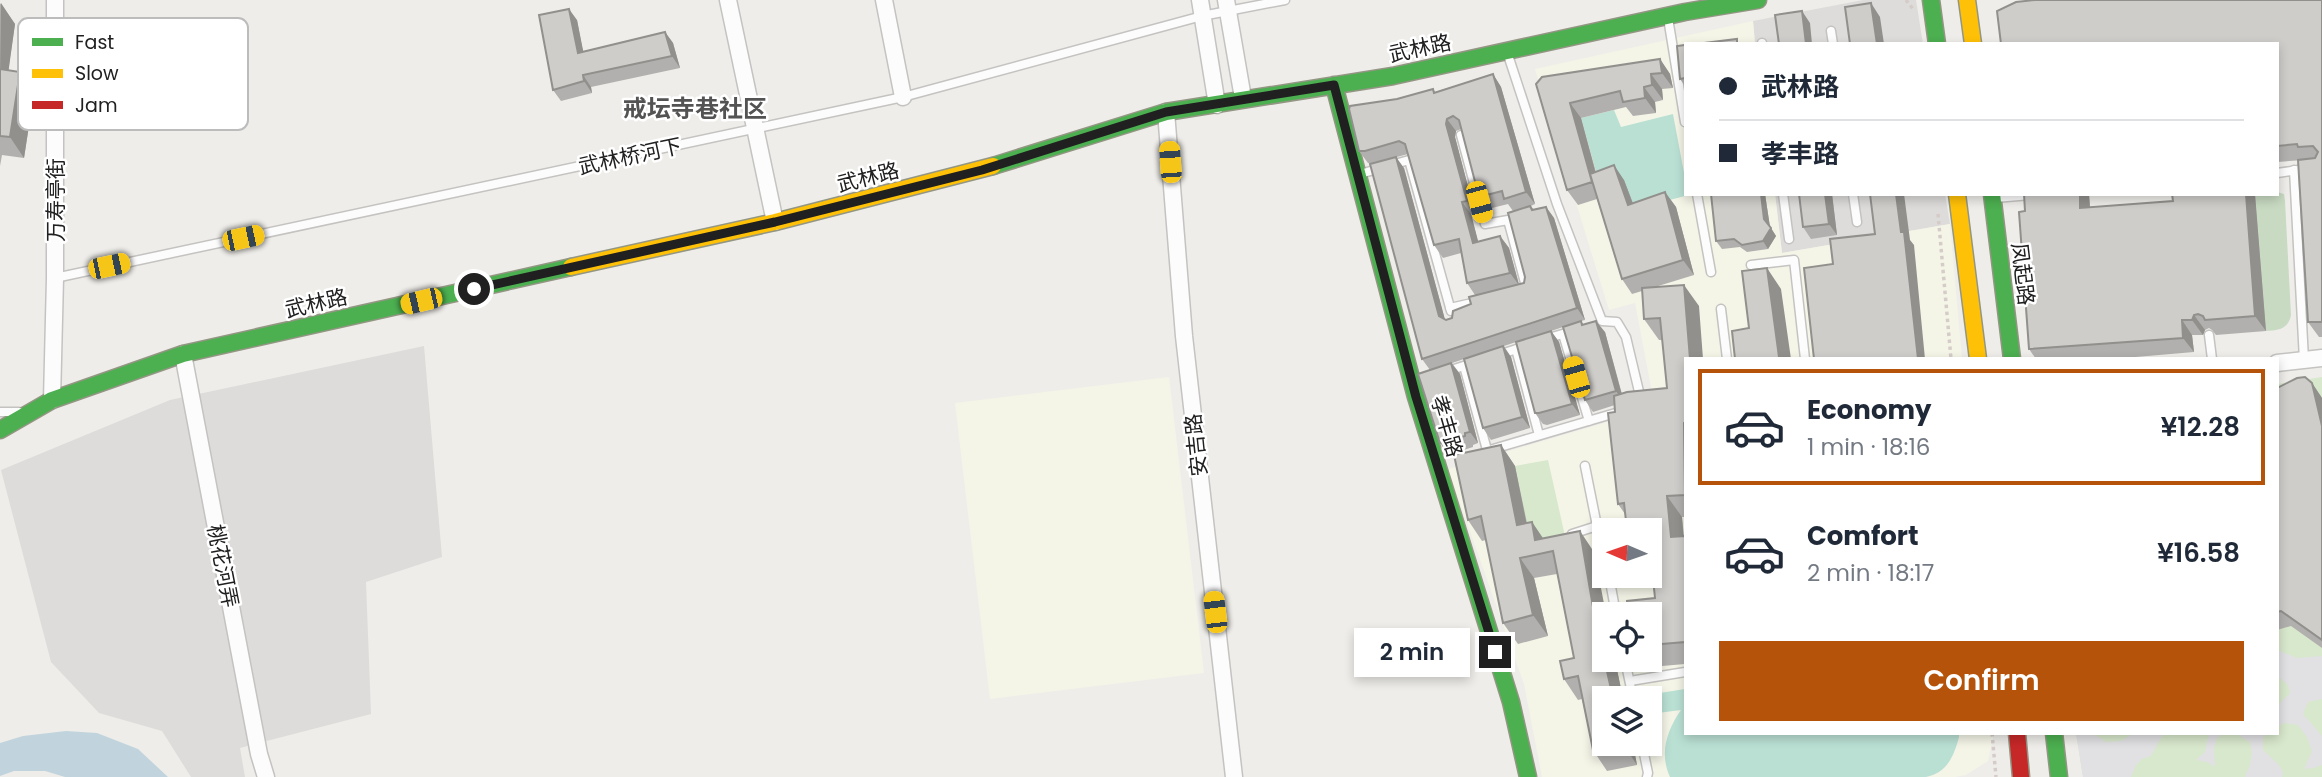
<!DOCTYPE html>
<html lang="en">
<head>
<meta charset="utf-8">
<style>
	body { margin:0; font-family:Poppins,"Noto Sans SC",sans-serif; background:#f6f6f7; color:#1f2937; height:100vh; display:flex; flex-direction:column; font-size:26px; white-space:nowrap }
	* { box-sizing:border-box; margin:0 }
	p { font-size:23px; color:#747a83 }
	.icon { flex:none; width:38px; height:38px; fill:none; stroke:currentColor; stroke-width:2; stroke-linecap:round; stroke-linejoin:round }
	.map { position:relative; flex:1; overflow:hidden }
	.drawer { position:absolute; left:1684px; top:357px; width:595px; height:378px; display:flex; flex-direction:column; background:#fff; border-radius:0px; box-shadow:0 4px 10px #0003 }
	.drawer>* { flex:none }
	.top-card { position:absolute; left:1684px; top:42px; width:595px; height:154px; border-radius:0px; box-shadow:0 4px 10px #0003; display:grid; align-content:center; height:154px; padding:0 35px; background:#fff }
	.needle { width:46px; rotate:272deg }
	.controls { position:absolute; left:1592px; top:518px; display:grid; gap:14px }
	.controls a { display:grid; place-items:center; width:70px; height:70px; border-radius:0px; background:#fff; box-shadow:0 4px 10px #0003; font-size:35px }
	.end { position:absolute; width:32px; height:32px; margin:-16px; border:9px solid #202020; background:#fff; box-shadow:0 0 0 4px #fff }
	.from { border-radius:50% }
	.bubble { position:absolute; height:49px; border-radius:0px; background:#fff; box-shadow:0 4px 10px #0003; font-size:23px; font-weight:600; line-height:49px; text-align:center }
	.car { position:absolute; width:21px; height:42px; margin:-21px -10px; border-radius:9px; box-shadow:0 0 5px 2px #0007; background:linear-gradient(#f5c518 24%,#345 0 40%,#f5c518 0 76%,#345 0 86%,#f5c518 0) }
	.top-card b { display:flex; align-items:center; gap:24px; height:66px; font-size:26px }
	.top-card b+b { border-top:2px solid #e0e1e3 }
	.top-card i { width:18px; height:18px; background:#1f2937 }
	ul { padding:12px 0 0; list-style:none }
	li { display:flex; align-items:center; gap:21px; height:116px; margin:0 14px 10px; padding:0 21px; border:4px solid transparent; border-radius:0px }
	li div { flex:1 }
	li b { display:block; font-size:26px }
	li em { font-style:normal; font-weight:600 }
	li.active { border-color:#b45309 }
	li>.icon { width:63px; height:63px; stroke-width:1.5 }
	.primary-button { display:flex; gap:14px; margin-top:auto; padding:14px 35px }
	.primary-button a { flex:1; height:80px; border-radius:0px; background:#b45309; color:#fff; font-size:28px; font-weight:600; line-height:80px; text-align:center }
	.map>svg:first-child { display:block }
	.residential { fill:#dddcda }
	.education { fill:#f4f5e7; fill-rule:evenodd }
	.grass { fill:#d8e8cc }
	.forest { fill:#c8dac2 }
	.pitch { fill:#bae0d4 }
	.plaza { fill:#e1e0e3 }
	.water { fill:#c1d4dd }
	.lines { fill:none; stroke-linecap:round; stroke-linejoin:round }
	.lane-casing { stroke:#c4c3c1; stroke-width:11 }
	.street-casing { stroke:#c4c3c1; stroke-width:19 }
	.fast-casing { stroke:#939683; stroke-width:19 }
	.slow-casing { stroke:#939683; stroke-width:19 }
	.jam-casing { stroke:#939683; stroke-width:19 }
	.path { stroke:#d5ccc9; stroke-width:3.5; stroke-dasharray:3.5 3.5; stroke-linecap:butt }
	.lane { stroke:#fcfcfc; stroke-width:8 }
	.street { stroke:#fcfcfc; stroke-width:16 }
	.fast { stroke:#4caf50; stroke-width:16 }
	.slow { stroke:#ffc107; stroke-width:16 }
	.jam { stroke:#c62828; stroke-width:16 }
	.wall { fill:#b2b0ae; fill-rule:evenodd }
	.shaded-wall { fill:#91908d }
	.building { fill:#cfcdca; stroke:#91908d; stroke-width:2 }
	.route { stroke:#202020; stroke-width:9 }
	.labels { text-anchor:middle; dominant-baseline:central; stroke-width:5; stroke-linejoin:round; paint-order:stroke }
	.street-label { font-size:21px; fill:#202020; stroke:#fff }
	.quarter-label { font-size:24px; font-weight:bold; fill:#535353; stroke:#fff }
	.key { fill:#fff; stroke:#bcbcbc; stroke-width:2 }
	.key-label { font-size:19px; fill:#202020 }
</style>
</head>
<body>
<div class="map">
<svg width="2322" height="777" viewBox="0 0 2322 777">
	<rect width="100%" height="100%" fill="#eeede9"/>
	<path class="residential" d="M1863 0H1916L1923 44H1755L1753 21Z
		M1775 194H1945L1950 224 1782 253Z
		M424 346 442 557 366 582 371 714 240 748 245 777H191L162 731 99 713 51 662 1 470 170 400Z"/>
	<path class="education" d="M1753 21 1755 44H1685V194H1775L1782 253 1950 224 1962 359H1685V733H1994L1988 761 1966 775 1955 777H1542L1524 684 1448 469 1655 408 1635 303 1609 310 1535 69ZM1605 530H1650V576H1605ZM1605 614H1650V660H1605ZM1605 698H1650V744H1605Z
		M1169 377 1204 673 990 699 955 403Z"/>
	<path class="grass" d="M2322 377V777H2083L2076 733H2277V384Z
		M1548 460 1565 536 1531 546 1515 466Z"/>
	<path class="forest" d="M2277 192 2284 194 2285 201 2291 315C2288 330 2278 330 2266 331L2255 194H2277Z"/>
	<path class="pitch" d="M1614 110 1621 127 1673 114 1685 178V194L1689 195 1635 209 1601 189 1581 118Z
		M1685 689V733H1959V737C1954 756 1947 773 1926 777H1670C1659 753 1667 730 1681 710L1650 714V698H1647V695Z"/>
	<path class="plaza" d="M2277 650 2297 658 2322 656V699L2308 702 2303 714 2322 736V765L2314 768 2304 769 2312 751 2307 737 2298 725 2284 723 2277 727V706L2290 693 2288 685 2277 676Z
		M2076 733H2088L2099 737 2106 742 2121 741 2134 733H2167L2162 736 2151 756 2142 759 2136 765 2131 777H2083Z
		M2209 733H2224L2217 738 2214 749 2215 767 2207 762 2196 760 2205 752Z
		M2235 733H2268L2263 737V750L2279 765 2283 772 2282 777H2245L2250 765 2252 753 2250 742Z"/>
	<path class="water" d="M66 731 97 733 138 749 168 777H65L45 771H14L0 776V743L23 736Z"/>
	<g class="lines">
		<defs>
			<path id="lane" d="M1668 18 1685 122
				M1831 31 1833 44
				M1762 43V44
				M1507 52 1557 204 1602 321 1617 322 1626 337 1641 400
				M1461 135 1485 224 1508 220 1527 290
				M2294 170 2304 360
				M2277 173 2298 170
				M1360 174 1409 160 1451 311
				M1697 194 1711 272
				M1783 194 1789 239
				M1853 194 1857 222
				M1995 198 2043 194
				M1751 265 1794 260 1805 359
				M55 278 903 97 1202 16 1285 0
				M1450 308 1481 301
				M1721 309 1727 359
				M1563 334 1589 421
				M2209 335 2212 359
				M1545 339 1573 331
				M1516 349 1539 435
				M1498 355 1526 346
				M1464 366 1487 450
				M1445 372 1476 362
				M0 412H19
				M1493 449 1619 412
				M1585 466 1597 526
				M1572 534 1597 526 1605 557
				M1609 576 1616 614
				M1625 660 1633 698
				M1630 681 1685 672
				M1642 744 1648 773 1647 777"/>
			<path id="street" d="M728 0 775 222
				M884 0 903 97
				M1200 0 1217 105
				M1226 0 1243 98
				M1166 112 1184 336 1234 777
				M183 354 259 754 266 777
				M2277 363 2322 358
				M52 400 55 278V0"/>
			<path id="fast" d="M1931 0 1937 44
				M1334 85 1416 397 1511 702 1528 777
				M993 166 1166 112 1393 76 1685 12 1758 0
				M1992 194 2012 359
				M0 430 52 400 183 354 571 267
				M2054 733 2059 777"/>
			<path id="slow" d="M1967 0 1973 44
				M1957 194 1978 359
				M571 267 775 222 993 166"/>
			<path id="jam" d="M2017 733 2021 777"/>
		</defs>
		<use href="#lane" class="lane-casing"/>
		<use href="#street" class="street-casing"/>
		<use href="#fast" class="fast-casing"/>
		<use href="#slow" class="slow-casing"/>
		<use href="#jam" class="jam-casing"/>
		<path class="path" d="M1906 0 1913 9
			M1938 214 1951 359
			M1992 733 1996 777"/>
		<use href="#lane" class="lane"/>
		<use href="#street" class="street"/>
		<use href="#fast" class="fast"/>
		<use href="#slow" class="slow"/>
		<use href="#jam" class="jam"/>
	</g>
	<path class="wall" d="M2322 0V337H2319L2308 322 2303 160 2277 162V44Z
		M0 3 15 24 8 71 20 72 34 93 24 158 2 155 0 166Z
		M577 20 583 52 665 32 673 43 680 68 591 87 592 93 561 101 553 90Z
		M1685 45V86L1680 79Z
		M1660 59 1670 74 1673 88 1662 89 1663 100 1655 102 1656 113 1633 116 1626 107 1581 118 1596 172 1624 180 1633 203 1665 192 1676 207 1694 275 1655 287 1699 306 1685 359V517H1682L1684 536H1685V664L1662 666 1655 657H1650V614L1655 598 1652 566H1650V530L1625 514 1618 504 1615 405 1593 412 1585 400 1563 327 1551 331 1559 342 1580 415 1547 425 1543 424 1535 413 1516 342 1504 346 1511 357 1530 428 1491 440 1483 428 1464 359 1452 363 1460 374 1478 443 1473 445V447L1448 455 1440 443 1430 370 1422 359 1404 168 1445 320 1452 318 1471 304 1475 295 1467 283 1461 253 1443 258 1434 245 1408 154 1374 163H1368L1359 151 1435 92 1493 74 1501 87 1535 204 1531 206 1534 210 1546 207 1554 218 1585 320 1581 321 1583 325 1605 332 1622 394 1667 388 1662 340H1659L1644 319 1642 291 1632 294 1622 279 1597 199 1578 205 1567 190 1536 84ZM1461 129 1479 197 1488 209 1508 204 1513 211 1525 277 1524 283 1519 284 1509 248 1500 236 1478 242 1471 214 1475 213 1455 137 1456 131Z
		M1711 194H1765L1770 227 1776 236 1768 249 1747 252 1740 247 1722 249 1716 241Z
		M1799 194H1832L1837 235 1811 239 1803 227Z
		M2089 194 2090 207 2173 201 2172 194H2255L2266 331 2216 335 2212 330 2209 328 2205 330 2203 335H2192L2194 352 2112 359H2036L2029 349 2025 211Z
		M2312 383 2322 398V648L2291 626 2277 630V388Z
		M1501 445 1515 466 1527 523 1532 522 1543 538 1594 552 1605 614 1623 698H1605V744H1633L1637 765 1607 771 1593 750 1582 699 1578 700 1564 679 1574 658 1557 574 1534 578 1548 636 1518 644 1503 623 1486 540 1482 541 1468 520Z"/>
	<path class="shaded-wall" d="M1 3 15 24 6 89 0 81Z
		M1871 3 1880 17 1884 44H1877Z
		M569 9 577 20 586 65 578 53Z
		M1802 11 1810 23 1812 44H1806Z
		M665 32 673 43 680 68 672 56Z
		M1660 59 1670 74 1673 88 1662 73Z
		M20 72 34 93 24 158 10 137Z
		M1493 74 1501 87 1535 204 1526 192Z
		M1651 74 1662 89 1663 100 1652 85Z
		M583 75 591 87 592 93 584 81Z
		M1644 87 1655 102 1656 113 1645 98Z
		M1570 103 1581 118 1602 197 1592 182Z
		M1447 119 1456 131 1455 137 1475 213 1467 201 1446 124Z
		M1396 157 1404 168 1447 327 1439 316Z
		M1614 165 1624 180 1639 220 1628 205Z
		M1665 192 1676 207 1694 275 1683 260Z
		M1761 194H1765L1770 227 1764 219Z
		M1825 194H1832L1837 235 1829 224Z
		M1896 194H1904L1910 240 1914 245 1925 359H1918Z
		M2080 194H2089L2091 223 2080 208Z
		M2246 194H2255L2266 331 2255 316Z
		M1462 202 1471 214 1482 256 1473 243Z
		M1546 207 1554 218 1585 320 1577 308Z
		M1771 228 1776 236 1768 249 1763 241Z
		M1500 236 1509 248 1519 285 1510 273Z
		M1767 268 1781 289 1791 359H1778Z
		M1684 285 1699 306 1703 359H1690Z
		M2194 315 2205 330 2203 335 2192 320Z
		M2182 320 2192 335 2194 352 2183 338Z
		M1596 321 1605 332 1624 403 1616 391Z
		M1551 331 1559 342 1580 415 1572 404Z
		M1503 346 1511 357 1530 428 1522 417Z
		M1451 363 1460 374 1478 443 1470 432Z
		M2312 383 2322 398V426Z
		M1501 445 1515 466 1531 546 1517 525Z
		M1667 496 1682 517 1685 558 1671 537Z
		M1532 522 1546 543 1535 540Z
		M1580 531 1594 552 1606 614 1605 660H1615L1623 698H1613L1594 613Z
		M1520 558 1534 578 1548 636 1533 615Z
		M1623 744H1633L1637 765Z"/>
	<path class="building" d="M2035 0H2322V322H2308L2298 160 2315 158 2318 152 2313 146 2298 147 2297 144 2277 146V44H2001L1997 11 2016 2Z
		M1871 3 1877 44H1850L1845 7Z
		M569 9 578 53 665 32 672 56 583 75 584 81 553 90 539 15Z
		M1802 11 1806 44H1779L1775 15Z
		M1737 39V44H1696Z
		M1685 45V78L1680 79 1677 46Z
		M1660 59 1662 73 1651 74 1652 85 1644 87 1645 98 1623 102 1620 91 1570 103 1592 182 1567 190 1536 84 1542 77Z
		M0 69 20 72 10 137 0 136Z
		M1493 74 1526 192 1504 199 1502 191 1479 197 1459 120 1453 116 1447 119 1446 124 1467 201 1462 202 1473 243 1500 236 1510 273 1467 283 1459 239 1434 245 1405 144 1399 141 1365 151H1359L1349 109 1350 106 1397 99 1433 89 1434 93Z
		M1396 157 1439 316 1446 320 1452 318 1453 311 1471 304 1469 297 1524 283 1525 277 1508 213 1530 206 1532 210 1546 207 1577 308 1422 359 1370 164Z
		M1614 165 1628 205 1665 192 1683 260 1622 279 1590 174Z
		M1711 194H1761L1764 219 1771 228 1763 241 1742 245 1734 239 1716 241Z
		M1799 194H1825L1829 224 1803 227Z
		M1870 194H1896L1901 232H1904L1918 359H1814L1804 268 1833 264 1830 239 1875 234Z
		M2024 194H2080V208L2173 201 2172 194H2246L2255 316 2205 320 2203 316 2198 314 2194 315 2192 320H2182L2183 338 2029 349 2019 212 2025 211Z
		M1767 268 1779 357 1778 359H1735L1732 331 1749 328 1742 271Z
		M1684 285 1690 359H1685V422L1684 423 1685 495 1667 496 1671 537 1685 536V642L1650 645V614H1628L1627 601 1655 598 1650 549V530H1627L1624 503 1618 504 1608 413 1615 412 1614 396 1627 392 1667 388 1660 318 1644 319 1642 288Z
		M1581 321 1582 325 1596 321 1616 391 1585 400 1563 327Z
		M1551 331 1572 404 1539 413H1535L1516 342Z
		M1503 346 1522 417 1483 428 1464 359Z
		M1451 363 1470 432 1465 433V436L1440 443 1418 374Z
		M2305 377 2312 383 2322 426V640L2281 611 2277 612V388L2297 378Z
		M1501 445 1517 525 1532 522 1535 540 1580 531 1594 613 1613 698H1605V744H1623L1593 750 1578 676 1564 679 1560 661 1574 658 1553 551 1520 558 1533 615 1503 623 1481 516 1468 520 1454 455Z"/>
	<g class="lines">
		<path class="route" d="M474 289 775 222 982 170 1166 112 1334 85 1416 397 1495 652"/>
	</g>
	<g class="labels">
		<g class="street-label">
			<text transform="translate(1420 48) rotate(-12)">武林路</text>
			<text transform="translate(630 156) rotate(-12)">武林桥河下</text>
			<text transform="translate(868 177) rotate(-14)">武林路</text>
			<text transform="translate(55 200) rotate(-90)">万寿亭街</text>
			<text transform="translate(2023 274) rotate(83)">凤起路</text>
			<text transform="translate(316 303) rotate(-13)">武林路</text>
			<text transform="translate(1447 426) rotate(74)">孝丰路</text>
			<text transform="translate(1196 445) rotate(-96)">安吉路</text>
			<text transform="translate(223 566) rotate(79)">桃花河弄</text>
		</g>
		<g class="quarter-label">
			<text x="695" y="108">戒坛寺巷社区</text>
		</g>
	</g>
	<rect x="18" y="18" width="230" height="112" rx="10" class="key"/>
	<rect x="32" y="38" width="31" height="8" fill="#4caf50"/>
	<rect x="32" y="69" width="31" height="9" fill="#ffc107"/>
	<rect x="32" y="101" width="31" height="8" fill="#c62828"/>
	<g class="key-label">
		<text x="75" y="49">Fast</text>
		<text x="75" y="80">Slow</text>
		<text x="75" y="112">Jam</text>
	</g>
</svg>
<div class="controls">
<a><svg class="needle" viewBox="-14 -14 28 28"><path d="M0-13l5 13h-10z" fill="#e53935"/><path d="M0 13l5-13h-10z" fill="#747a83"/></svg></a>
<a><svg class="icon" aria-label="locate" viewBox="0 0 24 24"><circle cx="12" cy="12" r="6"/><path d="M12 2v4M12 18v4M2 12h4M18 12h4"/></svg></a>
<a><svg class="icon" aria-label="layers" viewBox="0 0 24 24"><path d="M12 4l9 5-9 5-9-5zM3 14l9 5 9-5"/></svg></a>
</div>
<i class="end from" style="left:474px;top:289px"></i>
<i class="end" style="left:1495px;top:652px"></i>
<div class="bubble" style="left:1354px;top:628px;width:116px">2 min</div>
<i class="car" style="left:1170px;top:162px;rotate:356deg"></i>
<i class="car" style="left:1479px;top:202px;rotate:165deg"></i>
<i class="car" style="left:243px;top:238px;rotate:78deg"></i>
<i class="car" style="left:109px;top:266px;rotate:78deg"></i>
<i class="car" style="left:421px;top:301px;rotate:257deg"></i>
<i class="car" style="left:1576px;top:377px;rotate:344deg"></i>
<i class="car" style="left:1215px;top:612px;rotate:353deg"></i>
<div class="top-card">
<b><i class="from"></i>武林路</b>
<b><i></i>孝丰路</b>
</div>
<section class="drawer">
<ul>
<li class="active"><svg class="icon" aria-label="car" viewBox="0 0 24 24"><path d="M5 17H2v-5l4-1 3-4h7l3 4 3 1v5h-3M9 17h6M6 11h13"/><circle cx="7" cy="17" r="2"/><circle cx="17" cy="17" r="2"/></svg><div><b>Economy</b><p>1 min · 18:16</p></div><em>¥12.28</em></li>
<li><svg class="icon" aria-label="car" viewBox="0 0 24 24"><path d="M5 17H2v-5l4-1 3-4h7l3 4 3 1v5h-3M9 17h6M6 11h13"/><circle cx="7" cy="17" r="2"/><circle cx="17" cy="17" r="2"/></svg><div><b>Comfort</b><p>2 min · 18:17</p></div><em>¥16.58</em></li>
</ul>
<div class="primary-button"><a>Confirm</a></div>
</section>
</div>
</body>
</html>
